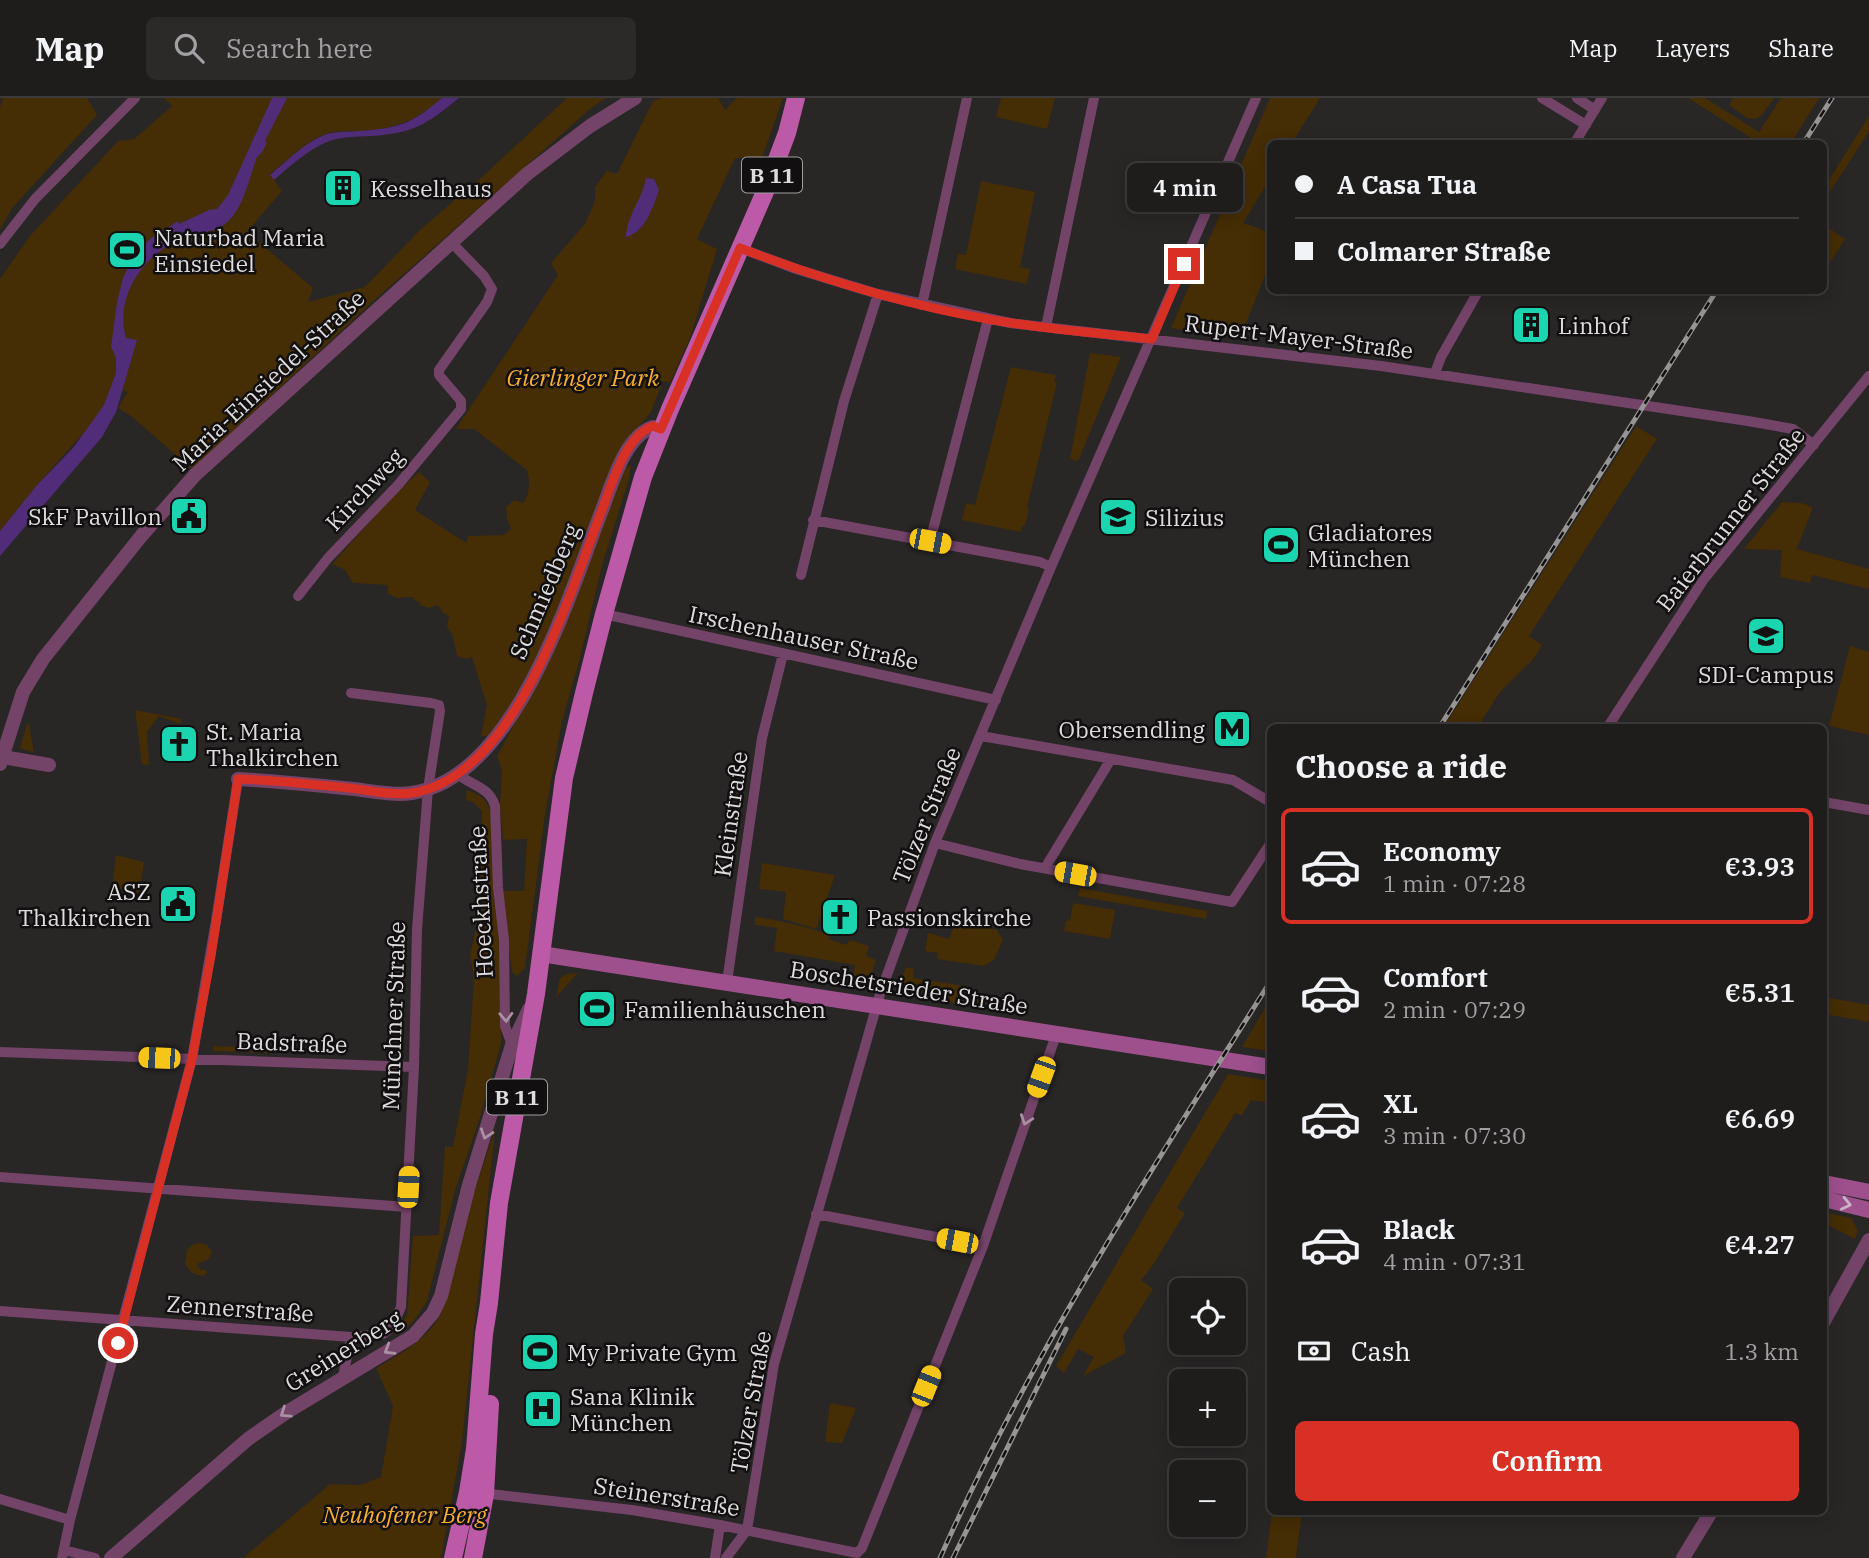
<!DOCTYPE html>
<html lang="en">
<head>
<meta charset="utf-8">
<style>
	body { margin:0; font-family:"IBM Plex Serif",serif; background:#2c2929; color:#f1f3f6; height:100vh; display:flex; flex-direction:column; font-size:26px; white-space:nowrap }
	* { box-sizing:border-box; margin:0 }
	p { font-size:23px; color:#a1a1a3 }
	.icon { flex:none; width:38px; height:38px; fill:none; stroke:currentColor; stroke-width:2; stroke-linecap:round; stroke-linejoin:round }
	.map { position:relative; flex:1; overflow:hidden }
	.drawer { position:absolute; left:1267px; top:626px; width:560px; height:791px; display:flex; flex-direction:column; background:#1f1c1c; border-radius:10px; box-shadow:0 4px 18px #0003,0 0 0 2px #3c3a3b }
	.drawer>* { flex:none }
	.guide { position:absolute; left:1267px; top:42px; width:560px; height:154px; border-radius:10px; box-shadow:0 4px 18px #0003,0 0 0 2px #3c3a3b; display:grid; align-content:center; height:154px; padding:0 28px; background:#1f1c1c }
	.fabs { position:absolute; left:1169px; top:1180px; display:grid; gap:14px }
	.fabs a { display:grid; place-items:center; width:77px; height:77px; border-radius:10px; background:#1f1c1c; box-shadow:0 4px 18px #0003,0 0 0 2px #3c3a3b; font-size:35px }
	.end { position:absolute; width:32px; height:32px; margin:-16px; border:9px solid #d93025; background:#fff; box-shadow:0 0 0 4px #fff }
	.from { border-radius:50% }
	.bubble { position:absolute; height:49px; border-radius:10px; background:#1f1c1c; box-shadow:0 4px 18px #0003,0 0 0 2px #3c3a3b; font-size:23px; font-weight:600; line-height:49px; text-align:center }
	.car { position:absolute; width:21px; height:42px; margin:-21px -10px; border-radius:9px; box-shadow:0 0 5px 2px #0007; background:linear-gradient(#f5c518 24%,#345 0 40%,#f5c518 0 76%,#345 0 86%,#f5c518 0) }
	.guide b { display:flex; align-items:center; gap:24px; height:66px; font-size:26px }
	.guide b+b { border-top:2px solid #3c3a3b }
	.guide i { width:18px; height:18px; background:#f1f3f6 }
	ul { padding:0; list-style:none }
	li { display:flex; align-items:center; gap:21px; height:116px; margin:0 14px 10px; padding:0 14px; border:4px solid transparent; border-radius:10px }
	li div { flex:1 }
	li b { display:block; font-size:26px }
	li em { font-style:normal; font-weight:600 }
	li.active { border-color:#d93025 }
	li>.icon { width:63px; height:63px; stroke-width:1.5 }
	h2 { padding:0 28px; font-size:32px; line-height:84px }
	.pay { display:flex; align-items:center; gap:18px; height:77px; padding:0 28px; font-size:26px }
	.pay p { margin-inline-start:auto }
	.action { display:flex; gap:14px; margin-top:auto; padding:14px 28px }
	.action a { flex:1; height:80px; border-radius:10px; background:#d93025; color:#fff; font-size:28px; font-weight:600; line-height:80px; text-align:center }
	header { display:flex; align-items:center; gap:42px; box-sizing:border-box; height:98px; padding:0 35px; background:#1f1c1c; border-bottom:2px solid #3c3a3b }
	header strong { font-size:33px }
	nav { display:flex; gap:38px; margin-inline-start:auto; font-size:24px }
	.search { width:490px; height:63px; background:#2c2929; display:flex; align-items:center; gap:18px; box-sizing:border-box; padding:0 24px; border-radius:10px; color:#a1a1a3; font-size:26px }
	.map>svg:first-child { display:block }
	.green { fill:#452d05 }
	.water { fill:#512c79 }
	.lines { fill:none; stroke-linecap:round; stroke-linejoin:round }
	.minor { stroke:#734368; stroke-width:10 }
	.tertiary { stroke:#734368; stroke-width:14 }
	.secondary { stroke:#9d508c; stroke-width:16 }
	.primary { stroke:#bd5aa8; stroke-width:18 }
	.rail-casing { stroke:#979494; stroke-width:5 }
	.rail { stroke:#110f10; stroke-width:2.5; stroke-dasharray:8; stroke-linecap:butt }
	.oneway { stroke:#a990a2 }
	.oneway2 { stroke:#cbb2c5 }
	.route { stroke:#d93025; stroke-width:9 }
	.labels { text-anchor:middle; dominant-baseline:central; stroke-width:5; stroke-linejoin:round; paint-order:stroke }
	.shield { fill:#110f10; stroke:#a19ea0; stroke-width:2 }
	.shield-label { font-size:21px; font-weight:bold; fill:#dfdcdd }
	.poi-label { font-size:23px; fill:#dfdcdd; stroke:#110f10; text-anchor:start }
	.street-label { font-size:23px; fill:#dfdcdd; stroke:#110f10 }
	.park-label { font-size:23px; font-style:italic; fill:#f9af30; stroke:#110f10 }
</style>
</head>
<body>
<header>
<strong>Map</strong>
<div class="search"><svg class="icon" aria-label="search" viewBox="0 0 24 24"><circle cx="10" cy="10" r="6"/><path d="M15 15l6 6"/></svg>Search here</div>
<nav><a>Map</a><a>Layers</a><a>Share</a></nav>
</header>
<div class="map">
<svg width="1869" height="1460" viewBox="0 0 1869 1460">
	<rect width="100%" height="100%" fill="#292626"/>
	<path class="green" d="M3 0H87L97 17 13 109 0 131V9Z
		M164 0H442C414 23 399 30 362 33 352 33 339 33 329 35 310 39 286 64 270 76L282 93 247 134 313 190 308 204 365 189 421 131 483 78 567 0H606L590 11 370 206 192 371 131 318 118 310 128 294 112 289 101 314 93 324 37 387 0 433V181L30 138 118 43 134 41 172 8Z
		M662 0H718L725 12 737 0H783L762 60H735L697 141 717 151 691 237 670 285 663 283 651 314 633 335C590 437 551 543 493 638H481L487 607 472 559 467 561 457 558 453 538 447 529 449 518 442 514 438 507 429 510 420 507V504L415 503 413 499 397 500 388 496V487L353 485 345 472 332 466 395 396 419 374 430 384 415 412 466 445 468 438 504 437 511 431 507 420 506 409 514 402 523 405C530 398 530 381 527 372L474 331H456L558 177 551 165 585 126 595 103V89L607 73 617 76 653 3Z
		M1001 0H1055L1047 31 996 19Z
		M1270 0H1320L1292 45 1270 46V81L1243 125 1270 134V165L1240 240 1171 230Z
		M1688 0H1705L1759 34 1781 0H1819L1791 45H1759Z
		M1733 0H1774L1762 17 1756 21 1747 20 1729 7Z
		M1869 18V33L1830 94 1824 90Z
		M981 83 1035 94 1020 169 1030 171 1027 186 955 171 958 156 966 157Z
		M1824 127 1845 141 1824 174Z
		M1090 255 1121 259 1079 361 1075 363 1070 360Z
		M1011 269 1056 277 1054 284H1057L1027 410 1029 411 1025 428H1022L1021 434 962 422 966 405 975 407Z
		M1636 328 1657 341 1529 538 1542 547 1534 560 1500 594 1477 630H1443Z
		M631 368 629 381 602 467 580 560 562 623 545 717 525 870 517 878 512 874 502 793H524L527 741 503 742 500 708 502 673 497 658C549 566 586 467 625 369Z
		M1782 404 1801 405 1813 409 1797 451 1869 471V491L1812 477 1810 485 1780 479 1782 452 1744 451Z
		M1850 548 1869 554V637L1829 628Z
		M135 612 182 621 180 626 159 618 147 634 149 667 142 666Z
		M27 626H29L34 655 20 650Z
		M467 692C482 697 488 703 492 718L494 802 501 845 503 894 501 946 478 1026 455 1092 427 1203C418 1217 410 1232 393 1237L407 1217 413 1138 439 1137 445 1048 453 1049 468 971 474 880 470 857 476 830H482L483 800 477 799 482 748V713L473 704 466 702Z
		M116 757 144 764 139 795 112 790Z
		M762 765 835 777 816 831 783 821 786 794 759 791Z
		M1080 790 1207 813 1206 821 1078 798Z
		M1073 805 1115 812 1110 841 1064 833 1066 822 1070 823Z
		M755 819C781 822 805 828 830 837L829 841 846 847 850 842 869 848 866 858 876 862 866 891 852 889 855 867 774 853 777 830 755 827Z
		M956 823 997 832 1003 842 994 862 984 868 937 861 938 855 925 853 928 835 949 841Z
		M906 869 914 871 913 880 971 889 972 900 987 903 985 910 900 896 898 891Z
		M578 875 556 899 560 880 567 876Z
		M1824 899 1869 907V924L1824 916Z
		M1270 902V953L1242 949Z
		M213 948 267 950V955L213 953Z
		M1228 976 1270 983V1005L1251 1002 1242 1017 1235 1015 1177 1110 1185 1115 1151 1170 1141 1182 1153 1191 1123 1238 1126 1255 1083 1278 1094 1259 1078 1251 1064 1275 1056 1268Z
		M495 1032 462 1344 441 1460H243L330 1386 360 1387 381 1379 393 1308 376 1270C400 1256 425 1243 440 1218L471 1103Z
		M1824 1114 1851 1120 1858 1132 1855 1141 1824 1125Z
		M201 1145 207 1147 212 1154 209 1161 197 1166 201 1172H206L207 1175 203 1178C194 1177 190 1174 185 1166L187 1152 193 1146Z
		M830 1305 856 1310 842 1345 825 1344Z
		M1272 1414H1302L1296 1460H1266Z"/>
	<path class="water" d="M272 0H287L265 43 267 44 263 53 257 59C249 80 244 111 225 126 214 135 198 134 185 139 145 155 114 196 126 240L137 242 116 314 102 339 0 458V433L37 387 73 350 104 307 116 275V260L111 249 117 204 123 180 133 158 150 141 178 123 179 126 209 112 217 111 228 97Z
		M442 0H459C425 27 415 35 371 38 356 39 342 38 327 44 308 52 290 68 274 82L270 77C287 63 306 43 327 36 337 33 349 34 359 33 400 30 411 26 442 0Z
		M646 80 654 81 659 92C653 109 645 135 626 139 627 117 642 102 646 80Z"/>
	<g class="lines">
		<path class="minor" d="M1542 0 1586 27
			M1577 0 1595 12
			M1574 46 1602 0
			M0 146 35 101 135 0
			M740 150 796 171 878 196 1010 225 1381 268 1748 323 1793 331 1814 347
			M922 207 967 0
			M1046 229 1094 0
			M1435 275 1441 259 1479 192
			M813 422 1040 464 1051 469
			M930 443 988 221
			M801 477 844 303 878 196
			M298 498 328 460 398 387 461 311V303L439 277V272L487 204 492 191 484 178 452 145
			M604 516 996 602
			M1607 630 1704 481 1869 278
			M981 638 1233 682 1270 704
			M458 676C471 688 489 688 495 708L498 790 504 842 505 928 512 947
			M1824 704 1869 712
			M935 745 1020 766 1232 804 1270 746
			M1045 770 1111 661
			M727 884 762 640 783 556
			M0 954 414 969
			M0 1079 407 1109
			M816 1116 983 1148
			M0 1213 351 1239 383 1236 392 1229 401 1209 414 969 417 831 428 691 440 613 439 607 431 605 351 595
			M343 1279 351 1239
			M482 1395 632 1412 720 1427 857 1455 862 1450 983 1148 1057 934
			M0 1401 70 1422
			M64 1452 95 1460
			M62 1460 70 1422 192 961 216 823 238 681
			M715 1460 720 1427
			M726 1460 747 1432 774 1266 880 896 935 745 1051 469 1256 0"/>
		<path class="tertiary" d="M3 659 49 667
			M0 666 23 594 43 561 142 437 195 377 527 76 590 28 635 0
			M238 681C276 683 315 687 354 691 372 693 393 698 412 695 516 679 569 497 602 412 612 386 625 338 653 329L661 332
			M1824 1223 1869 1142
			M111 1460 248 1341 287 1314 413 1238 433 1215 441 1198 469 1087 512 947 529 911
			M1683 1460 1711 1414"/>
		<path class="secondary" d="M541 856 1270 969
			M1824 1085 1869 1094
			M1824 1101 1869 1112"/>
		<path class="primary" d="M453 1460 468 1394 475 1351 484 1236 489 1205 499 1105 536 896 564 680 584 595 604 516 643 379 670 311 764 96 787 35 796 0
			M473 1460 485 1396 490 1306"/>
		<defs>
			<path id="rail" d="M1803 46 1832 0
				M1439 630 1717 192
				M940 1460C1030 1257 1152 1071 1270 884
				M953 1460 1066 1231"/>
		</defs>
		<use href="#rail" class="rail-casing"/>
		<use href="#rail" class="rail"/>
	</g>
	<defs><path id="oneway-chevron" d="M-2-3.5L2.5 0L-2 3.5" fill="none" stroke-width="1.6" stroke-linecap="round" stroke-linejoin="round" transform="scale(1.75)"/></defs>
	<g class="oneway">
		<use href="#oneway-chevron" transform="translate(506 919) rotate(88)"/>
		<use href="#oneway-chevron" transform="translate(1026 1022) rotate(109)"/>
		<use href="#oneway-chevron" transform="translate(486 1036) rotate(108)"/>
		<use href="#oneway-chevron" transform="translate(389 1252) rotate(149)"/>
		<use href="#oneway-chevron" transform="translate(285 1315) rotate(146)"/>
	</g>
	<use class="oneway2" href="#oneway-chevron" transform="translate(1846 1106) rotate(13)"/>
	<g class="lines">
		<path class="route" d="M118 1245 192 961 211 858 238 681C275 682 312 686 349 690 369 692 392 698 412 695 516 679 569 497 602 412 612 386 625 338 653 328L661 331 740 150C821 181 902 206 987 221 1042 231 1097 235 1152 241L1184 166"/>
	</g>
	<defs>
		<symbol id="building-square" viewBox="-11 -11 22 22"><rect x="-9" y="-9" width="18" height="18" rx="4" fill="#1bd5b1" stroke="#110f10"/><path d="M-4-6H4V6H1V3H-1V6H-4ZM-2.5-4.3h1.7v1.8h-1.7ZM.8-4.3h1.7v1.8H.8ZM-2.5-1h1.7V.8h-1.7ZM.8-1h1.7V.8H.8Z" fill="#111"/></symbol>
		<symbol id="stadium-square" viewBox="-11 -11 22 22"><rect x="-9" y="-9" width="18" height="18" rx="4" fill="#1bd5b1" stroke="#110f10"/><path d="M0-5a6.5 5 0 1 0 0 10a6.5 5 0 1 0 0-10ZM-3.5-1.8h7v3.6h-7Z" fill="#111"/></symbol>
		<symbol id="civic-square" viewBox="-11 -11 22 22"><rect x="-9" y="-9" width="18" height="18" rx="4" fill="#1bd5b1" stroke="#110f10"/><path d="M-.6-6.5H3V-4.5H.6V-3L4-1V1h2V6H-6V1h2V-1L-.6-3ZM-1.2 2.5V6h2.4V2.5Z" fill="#111"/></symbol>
		<symbol id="school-square" viewBox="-11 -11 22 22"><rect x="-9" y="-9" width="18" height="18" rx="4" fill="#1bd5b1" stroke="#110f10"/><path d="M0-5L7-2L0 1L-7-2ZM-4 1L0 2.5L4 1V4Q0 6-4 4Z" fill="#111"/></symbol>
		<symbol id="metro-square" viewBox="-11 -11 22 22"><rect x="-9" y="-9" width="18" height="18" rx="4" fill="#1bd5b1" stroke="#110f10"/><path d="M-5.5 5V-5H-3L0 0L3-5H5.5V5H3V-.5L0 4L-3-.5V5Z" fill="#111"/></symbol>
		<symbol id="church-square" viewBox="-11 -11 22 22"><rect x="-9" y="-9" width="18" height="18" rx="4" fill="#1bd5b1" stroke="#110f10"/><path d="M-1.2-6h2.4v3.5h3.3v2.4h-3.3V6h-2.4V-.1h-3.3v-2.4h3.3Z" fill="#111"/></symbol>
		<symbol id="hospital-square" viewBox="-11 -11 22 22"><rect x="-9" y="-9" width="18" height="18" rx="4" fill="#1bd5b1" stroke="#110f10"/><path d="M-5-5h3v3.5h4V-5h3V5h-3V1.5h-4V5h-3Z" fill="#111"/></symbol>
	</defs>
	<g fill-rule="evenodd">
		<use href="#building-square" x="321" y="68" width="44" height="44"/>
		<use href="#stadium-square" x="105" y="130" width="44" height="44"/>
		<use href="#building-square" x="1509" y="205" width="44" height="44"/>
		<use href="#civic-square" x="167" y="396" width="44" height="44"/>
		<use href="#school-square" x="1096" y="397" width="44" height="44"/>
		<use href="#stadium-square" x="1259" y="425" width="44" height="44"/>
		<use href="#school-square" x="1744" y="516" width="44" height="44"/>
		<use href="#metro-square" x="1210" y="609" width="44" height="44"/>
		<use href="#church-square" x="157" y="624" width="44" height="44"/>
		<use href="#civic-square" x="156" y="784" width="44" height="44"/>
		<use href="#church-square" x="818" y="797" width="44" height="44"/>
		<use href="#stadium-square" x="575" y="889" width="44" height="44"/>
		<use href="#stadium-square" x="518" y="1232" width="44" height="44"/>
		<use href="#hospital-square" x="521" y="1289" width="44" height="44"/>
	</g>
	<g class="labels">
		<g class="shield">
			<rect x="742" y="59.5" width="60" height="35" rx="5"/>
			<rect x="487" y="981.5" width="60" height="35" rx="5"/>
		</g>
		<g class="shield-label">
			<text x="772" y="77">B 11</text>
			<text x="517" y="999">B 11</text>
		</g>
		<g class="poi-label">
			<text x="370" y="90">Kesselhaus</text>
			<text x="154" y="139">Naturbad Maria<tspan x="154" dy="26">Einsiedel</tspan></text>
			<text x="1558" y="227">Linhof</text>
			<text x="162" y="418" text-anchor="end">SkF Pavillon</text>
			<text x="1145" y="419">Silizius</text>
			<text x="1308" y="434">Gladiatores<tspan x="1308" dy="26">München</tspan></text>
			<text x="1766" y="576" text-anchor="middle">SDI-Campus</text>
			<text x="1205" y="631" text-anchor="end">Obersendling</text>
			<text x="206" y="633">St. Maria<tspan x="206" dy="26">Thalkirchen</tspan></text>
			<text x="151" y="793" text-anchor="end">ASZ<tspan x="151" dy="26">Thalkirchen</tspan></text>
			<text x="867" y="819">Passionskirche</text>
			<text x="624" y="911">Familienhäuschen</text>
			<text x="567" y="1254">My Private Gym</text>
			<text x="570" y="1298">Sana Klinik<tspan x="570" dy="26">München</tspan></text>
		</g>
		<g class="street-label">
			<text transform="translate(1299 238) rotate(7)">Rupert-Mayer-Straße</text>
			<text transform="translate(268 282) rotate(-43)">Maria-Einsiedel-Straße</text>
			<text transform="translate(364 391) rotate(-47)">Kirchweg</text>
			<text transform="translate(1730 421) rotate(-52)">Baierbrunner Straße</text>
			<text transform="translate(544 493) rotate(-67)">Schmiedberg</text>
			<text transform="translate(804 539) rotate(12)">Irschenhauser Straße</text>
			<text transform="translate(730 716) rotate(-82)">Kleinstraße</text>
			<text transform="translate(926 717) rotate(-68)">Tölzer Straße</text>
			<text transform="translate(480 804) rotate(-93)">Hoeckhstraße</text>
			<text transform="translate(909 889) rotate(9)">Boschetsrieder Straße</text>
			<text transform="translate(393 918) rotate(-88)">Münchner Straße</text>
			<text transform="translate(292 944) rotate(2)">Badstraße</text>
			<text transform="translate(240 1210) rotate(4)">Zennerstraße</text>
			<text transform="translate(343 1252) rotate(-32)">Greinerberg</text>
			<text transform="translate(750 1304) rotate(-80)">Tölzer Straße</text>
			<text transform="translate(667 1398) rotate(9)">Steinerstraße</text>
		</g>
		<g class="park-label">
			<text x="583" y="279">Gierlinger Park</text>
			<text x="405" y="1416">Neuhofener Berg</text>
		</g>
	</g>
</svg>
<div class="fabs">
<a><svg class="icon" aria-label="locate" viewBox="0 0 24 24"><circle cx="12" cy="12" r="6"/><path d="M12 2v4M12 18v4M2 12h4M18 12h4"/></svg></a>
<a>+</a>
<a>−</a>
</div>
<i class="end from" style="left:118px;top:1245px"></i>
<i class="end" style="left:1184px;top:166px"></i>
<div class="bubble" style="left:1127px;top:65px;width:116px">4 min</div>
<i class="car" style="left:930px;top:443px;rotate:101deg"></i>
<i class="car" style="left:1075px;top:776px;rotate:280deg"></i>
<i class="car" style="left:159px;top:960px;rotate:272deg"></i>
<i class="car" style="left:1041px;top:979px;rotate:200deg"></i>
<i class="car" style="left:408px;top:1089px;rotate:3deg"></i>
<i class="car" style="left:957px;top:1143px;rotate:281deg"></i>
<i class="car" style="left:926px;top:1288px;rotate:22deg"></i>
<div class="guide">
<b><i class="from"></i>A Casa Tua</b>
<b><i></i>Colmarer Straße</b>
</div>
<section class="drawer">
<h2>Choose a ride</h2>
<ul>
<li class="active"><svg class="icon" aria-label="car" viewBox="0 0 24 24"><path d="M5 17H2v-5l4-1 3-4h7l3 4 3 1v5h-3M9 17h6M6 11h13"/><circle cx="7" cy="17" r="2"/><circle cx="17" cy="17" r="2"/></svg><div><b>Economy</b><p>1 min · 07:28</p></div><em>€3.93</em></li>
<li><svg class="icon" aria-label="car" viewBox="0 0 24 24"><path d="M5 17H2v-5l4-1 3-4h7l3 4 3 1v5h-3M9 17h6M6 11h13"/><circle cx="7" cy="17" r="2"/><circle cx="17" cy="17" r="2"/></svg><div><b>Comfort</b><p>2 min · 07:29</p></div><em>€5.31</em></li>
<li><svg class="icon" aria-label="car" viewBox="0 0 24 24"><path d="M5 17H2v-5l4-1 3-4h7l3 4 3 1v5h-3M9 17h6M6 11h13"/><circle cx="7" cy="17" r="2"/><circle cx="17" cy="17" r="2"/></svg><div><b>XL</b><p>3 min · 07:30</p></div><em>€6.69</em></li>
<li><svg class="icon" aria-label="car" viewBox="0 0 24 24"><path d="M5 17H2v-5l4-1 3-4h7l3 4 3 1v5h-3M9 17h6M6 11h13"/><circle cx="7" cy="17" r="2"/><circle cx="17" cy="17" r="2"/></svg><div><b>Black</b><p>4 min · 07:31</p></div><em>€4.27</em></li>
</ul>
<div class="pay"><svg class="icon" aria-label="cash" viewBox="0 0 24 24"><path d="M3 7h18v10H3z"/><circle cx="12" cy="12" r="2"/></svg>Cash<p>1.3 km</p></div>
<div class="action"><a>Confirm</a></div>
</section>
</div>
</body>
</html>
